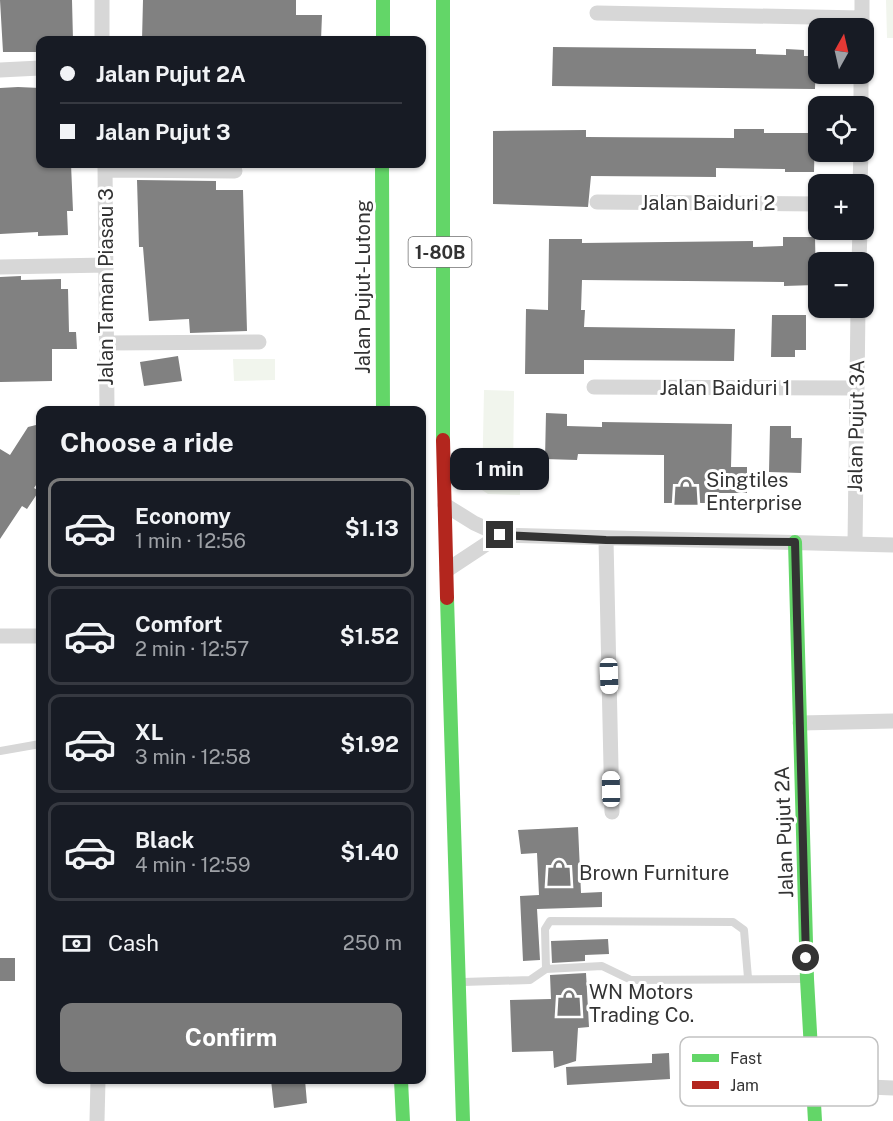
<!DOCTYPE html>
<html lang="en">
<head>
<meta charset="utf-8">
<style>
	body { margin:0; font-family:"Public Sans",sans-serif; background:#20242c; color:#f1f3f6; height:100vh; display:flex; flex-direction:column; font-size:22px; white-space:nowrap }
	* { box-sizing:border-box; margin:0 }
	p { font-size:20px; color:#9ea1a6 }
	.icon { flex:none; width:33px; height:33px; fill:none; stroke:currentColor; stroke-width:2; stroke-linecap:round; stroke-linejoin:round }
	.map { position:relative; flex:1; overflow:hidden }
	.panel { position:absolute; left:36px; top:406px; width:390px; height:678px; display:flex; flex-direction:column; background:#171b24; border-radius:12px; box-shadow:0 2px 4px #0004 }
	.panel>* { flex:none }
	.top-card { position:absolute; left:36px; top:36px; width:390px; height:132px; border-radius:12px; box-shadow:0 2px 4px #0004; display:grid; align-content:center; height:132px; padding:0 24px; background:#171b24 }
	.needle { width:39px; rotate:8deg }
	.buttons { position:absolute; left:808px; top:18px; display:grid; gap:12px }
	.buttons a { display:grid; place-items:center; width:66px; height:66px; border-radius:12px; background:#171b24; box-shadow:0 2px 4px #0004; font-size:30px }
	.end { position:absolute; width:27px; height:27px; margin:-14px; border:8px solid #333; background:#fff; box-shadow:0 0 0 3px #fff }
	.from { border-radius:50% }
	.bubble { position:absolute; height:42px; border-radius:12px; background:#171b24; box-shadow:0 2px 4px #0004; font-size:20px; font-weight:700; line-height:42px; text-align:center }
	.car { position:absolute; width:18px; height:36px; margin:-18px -9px; border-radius:8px; box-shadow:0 0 4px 2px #0007; background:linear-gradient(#fff 24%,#345 0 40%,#fff 0 76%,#345 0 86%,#fff 0) }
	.top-card b { display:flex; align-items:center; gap:21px; height:57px; font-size:22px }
	.top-card b+b { border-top:2px solid #363941 }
	.top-card i { width:15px; height:15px; background:#f1f3f6 }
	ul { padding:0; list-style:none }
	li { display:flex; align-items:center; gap:18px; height:99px; margin:0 12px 9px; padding:0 12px; border:3px solid #363941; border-radius:12px }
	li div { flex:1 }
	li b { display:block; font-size:22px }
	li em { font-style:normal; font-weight:700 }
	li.active { border-color:#7a7a7a }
	li>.icon { width:54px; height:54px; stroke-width:1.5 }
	h2 { padding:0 24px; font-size:27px; line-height:72px }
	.pay { display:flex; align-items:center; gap:15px; height:66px; padding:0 24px; font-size:22px }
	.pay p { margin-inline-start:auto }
	.button { display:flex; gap:12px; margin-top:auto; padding:12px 24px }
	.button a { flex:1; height:69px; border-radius:12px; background:#7a7a7a; color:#fff; font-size:24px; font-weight:700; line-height:69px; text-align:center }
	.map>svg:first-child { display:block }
	.green { fill:#f1f5ed }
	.building { fill:#818181 }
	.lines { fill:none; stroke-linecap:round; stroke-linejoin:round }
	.lane { stroke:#d7d7d7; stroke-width:8 }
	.street { stroke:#d7d7d7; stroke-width:15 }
	.fast { stroke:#63d668; stroke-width:14 }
	.jam { stroke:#b3261e; stroke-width:14 }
	.route { stroke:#333; stroke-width:8 }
	.labels { text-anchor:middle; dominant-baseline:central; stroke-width:6; stroke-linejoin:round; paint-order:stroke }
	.shield { fill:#fff; stroke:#707070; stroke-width:1.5 }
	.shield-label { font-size:18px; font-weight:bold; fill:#333 }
	.street-label { font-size:20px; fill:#333; stroke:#fff }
	.poi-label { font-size:20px; fill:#333; stroke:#fff; text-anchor:start }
	.key { fill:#fff; stroke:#c2c2c2; stroke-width:1.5 }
	.key-label { font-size:16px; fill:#333 }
</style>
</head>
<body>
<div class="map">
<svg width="893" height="1121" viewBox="0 0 893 1121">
	<rect width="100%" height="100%" fill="#fff"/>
	<path class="green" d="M886 0H893V38H887Z
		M233 359H275V380L234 381Z
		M484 390 514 391 513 481H520V495L488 494 482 490Z"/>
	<path class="building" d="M0 0H72L73 40H40V52H3Z
		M143 0H296V15H322L321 40H142Z
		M553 47 756 49V54L786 55V49L804 50V56H816L815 89 552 86Z
		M18 87 40 88V164H71L73 211H67L68 235 38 236V232L0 234V88Z
		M734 129H764V133H815L814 172H785V169L716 168V177L591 176 588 207 493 204V131L586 130V137L734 138Z
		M137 180 216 181V190H243L247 331 190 333 189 319 149 321 143 247H139Z
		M783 237H815L816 285 784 286V282L582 280 581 310H585L584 327 735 329 734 361 584 360V374H525L526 309 548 310 549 239H582V243L753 241V247L783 246Z
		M21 276V280L61 279V289H68L69 332H76L77 349H52V381L0 382V277Z
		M772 315H806V350H795V357H771Z
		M178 356 182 381 144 386 140 362Z
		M546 413 567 414V426L602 427V422L732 424 731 467H747V493H707V503H664V455L578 454 577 460 545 459Z
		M40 424V479L34 488 39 491 27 509 22 506 0 539V449L10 455 28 427Z
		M770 426H791V438H802L801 473 769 472Z
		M518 461H535V478L518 479Z
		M578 827 581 893 602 892V907L537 909 540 960 523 961 520 896 539 895 537 853 521 854 518 830Z
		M608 939 609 954 585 955V961L552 963 551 941Z
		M0 958H15V981H0Z
		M586 973 589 1027 578 1028 576 1061 554 1068 553 1051 512 1052 510 1000 551 999 550 975Z
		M669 1053 670 1079 567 1085 566 1067 652 1063V1054Z
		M271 1080H305L307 1103 274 1108Z"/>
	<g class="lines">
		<path class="lane" d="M0 751 40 744
			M546 969 545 929 550 921 733 922 744 930 748 978
			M463 982 530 980 546 969 602 966 631 980 805 979"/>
		<path class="street" d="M102 0V40
			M597 13 862 18
			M862 27V0
			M0 70 40 68
			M861 106V74
			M105 164 107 411
			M105 170 235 171
			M860 184 861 152
			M597 202 819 204
			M859 262 860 230
			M0 267 107 265
			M107 343 259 342
			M594 387 857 388
			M445 505 474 523 500 535 893 545
			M606 540 612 812
			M855 544 858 308
			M447 570 500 535
			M0 636H40
			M800 723 893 721
			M869 1087 893 1088
			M97 1121 98 1080"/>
		<path class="fast" d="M383 0V40
			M443 0V440
			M382 164 383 411
			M795 542 807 979 815 1121
			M447 598 463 1121
			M401 1080 403 1121"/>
		<path class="jam" d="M443 440 447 598"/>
	</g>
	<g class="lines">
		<path class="route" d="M500 535 606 540 795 542 806 958"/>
	</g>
	<defs>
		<symbol id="shop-bare" viewBox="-9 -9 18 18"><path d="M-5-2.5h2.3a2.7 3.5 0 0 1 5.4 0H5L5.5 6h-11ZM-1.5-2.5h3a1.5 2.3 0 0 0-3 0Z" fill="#7a7a7a" stroke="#fff" stroke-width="2.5" paint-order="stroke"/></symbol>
	</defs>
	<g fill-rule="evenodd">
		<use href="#shop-bare" x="667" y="473" width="38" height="38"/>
		<use href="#shop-bare" x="540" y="854" width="38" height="38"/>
		<use href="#shop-bare" x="550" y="984" width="38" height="38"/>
	</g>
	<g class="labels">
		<rect class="shield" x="408.5" y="237" width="63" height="30" rx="4.5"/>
		<g class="shield-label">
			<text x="440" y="252">1-80B</text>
		</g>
		<g class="street-label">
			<text x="708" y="203">Jalan Baiduri 2</text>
			<text transform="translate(106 287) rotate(-90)">Jalan Taman Piasau 3</text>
			<text transform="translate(363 287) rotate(-90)">Jalan Pujut-Lutong</text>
			<text x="725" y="388">Jalan Baiduri 1</text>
			<text transform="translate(856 426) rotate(-89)">Jalan Pujut 3A</text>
			<text transform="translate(784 832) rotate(-92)">Jalan Pujut 2A</text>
		</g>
		<g class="poi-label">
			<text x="706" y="480">Singtiles<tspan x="706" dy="23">Enterprise</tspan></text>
			<text x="579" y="873">Brown Furniture</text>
			<text x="589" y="992">WN Motors<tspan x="589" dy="23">Trading Co.</tspan></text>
		</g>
	</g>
	<rect x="680" y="1037" width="198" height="69" rx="9" class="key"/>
	<rect x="692" y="1054" width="27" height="8" fill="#63d668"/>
	<rect x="692" y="1081" width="27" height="8" fill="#b3261e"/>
	<g class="key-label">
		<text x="730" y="1064">Fast</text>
		<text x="730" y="1091">Jam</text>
	</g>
</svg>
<div class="buttons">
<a><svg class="needle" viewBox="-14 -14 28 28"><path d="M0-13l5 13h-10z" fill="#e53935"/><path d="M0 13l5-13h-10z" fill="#9ea1a6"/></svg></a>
<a><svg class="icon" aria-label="locate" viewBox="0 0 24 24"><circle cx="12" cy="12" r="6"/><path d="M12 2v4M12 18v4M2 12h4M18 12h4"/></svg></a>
<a>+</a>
<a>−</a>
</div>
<i class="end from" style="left:806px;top:958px"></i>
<i class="end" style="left:500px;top:535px"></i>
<div class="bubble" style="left:450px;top:448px;width:99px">1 min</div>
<i class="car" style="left:609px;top:676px;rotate:178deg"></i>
<i class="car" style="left:611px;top:789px;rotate:359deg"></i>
<div class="top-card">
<b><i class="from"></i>Jalan Pujut 2A</b>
<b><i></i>Jalan Pujut 3</b>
</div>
<section class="panel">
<h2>Choose a ride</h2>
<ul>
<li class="active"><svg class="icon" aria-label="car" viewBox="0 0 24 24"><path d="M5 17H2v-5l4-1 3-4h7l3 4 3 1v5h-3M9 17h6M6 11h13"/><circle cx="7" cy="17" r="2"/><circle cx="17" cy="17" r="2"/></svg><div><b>Economy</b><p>1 min · 12:56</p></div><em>$1.13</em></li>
<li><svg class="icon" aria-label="car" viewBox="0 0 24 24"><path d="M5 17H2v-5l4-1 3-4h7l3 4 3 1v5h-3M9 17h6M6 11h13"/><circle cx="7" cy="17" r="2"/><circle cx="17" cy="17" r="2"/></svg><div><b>Comfort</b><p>2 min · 12:57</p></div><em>$1.52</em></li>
<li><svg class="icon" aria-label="car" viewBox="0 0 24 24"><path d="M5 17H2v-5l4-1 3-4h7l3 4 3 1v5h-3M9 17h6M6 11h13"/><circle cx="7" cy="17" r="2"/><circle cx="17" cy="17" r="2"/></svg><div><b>XL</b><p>3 min · 12:58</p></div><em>$1.92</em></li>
<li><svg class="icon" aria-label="car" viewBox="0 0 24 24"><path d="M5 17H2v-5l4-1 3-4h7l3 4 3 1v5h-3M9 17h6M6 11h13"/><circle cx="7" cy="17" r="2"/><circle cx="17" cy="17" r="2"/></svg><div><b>Black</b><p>4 min · 12:59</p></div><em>$1.40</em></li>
</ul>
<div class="pay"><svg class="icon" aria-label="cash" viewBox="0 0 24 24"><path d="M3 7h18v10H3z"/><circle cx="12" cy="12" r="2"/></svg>Cash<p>250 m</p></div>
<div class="button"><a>Confirm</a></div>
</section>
</div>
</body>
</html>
